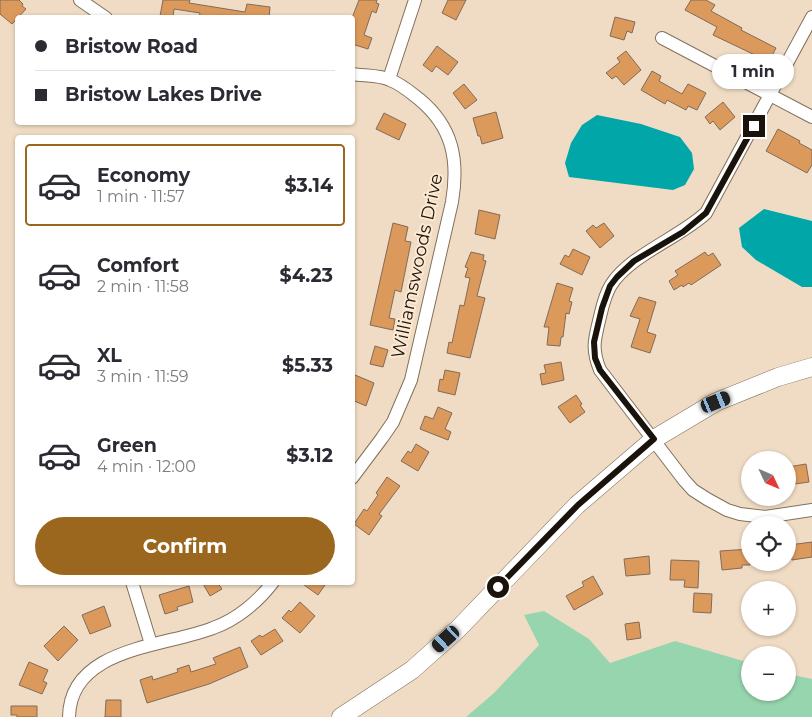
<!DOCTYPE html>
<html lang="en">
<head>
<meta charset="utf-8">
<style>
	body { margin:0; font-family:Montserrat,sans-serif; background:#f7f7f7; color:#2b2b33; height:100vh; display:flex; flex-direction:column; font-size:19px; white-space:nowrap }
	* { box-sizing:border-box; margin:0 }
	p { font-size:16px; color:#7c7c81 }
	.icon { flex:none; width:28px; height:28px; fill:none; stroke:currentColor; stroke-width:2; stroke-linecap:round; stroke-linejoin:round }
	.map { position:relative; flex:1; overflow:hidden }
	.drawer { position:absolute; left:15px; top:135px; width:340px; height:450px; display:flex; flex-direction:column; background:#fff; border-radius:5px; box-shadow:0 1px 4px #0004 }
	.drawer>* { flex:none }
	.top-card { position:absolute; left:15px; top:15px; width:340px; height:110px; border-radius:5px; box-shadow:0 1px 4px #0004; display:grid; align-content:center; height:110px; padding:0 20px; background:#fff }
	.needle { width:32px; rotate:134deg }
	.controls { position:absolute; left:741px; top:451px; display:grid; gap:10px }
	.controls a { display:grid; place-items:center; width:55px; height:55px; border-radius:50%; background:#fff; box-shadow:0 1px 4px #0004; font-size:25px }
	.end { position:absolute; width:22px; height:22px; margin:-11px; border:6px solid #1a130b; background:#fff; box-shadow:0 0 0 2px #fff }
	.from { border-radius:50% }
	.bubble { position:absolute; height:35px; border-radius:18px; background:#fff; box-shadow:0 1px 4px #0004; font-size:16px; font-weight:700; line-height:35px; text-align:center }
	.car { position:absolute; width:15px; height:30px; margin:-15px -8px; border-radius:6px; box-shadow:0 0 4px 1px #0007; background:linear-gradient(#222 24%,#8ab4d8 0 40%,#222 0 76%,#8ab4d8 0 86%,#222 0) }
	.top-card b { display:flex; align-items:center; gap:18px; height:48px; font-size:19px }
	.top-card b+b { border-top:1px solid #e1e1e2 }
	.top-card i { width:12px; height:12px; background:#2b2b33 }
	ul { padding:9px 0 0; list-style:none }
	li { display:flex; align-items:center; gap:15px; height:82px; margin:0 10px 8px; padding:0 10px; border:2px solid transparent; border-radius:5px }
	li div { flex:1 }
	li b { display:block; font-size:19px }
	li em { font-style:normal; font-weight:700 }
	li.active { border-color:#9b661d }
	li>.icon { width:45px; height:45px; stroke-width:1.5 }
	.action { display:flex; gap:10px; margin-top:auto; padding:10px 20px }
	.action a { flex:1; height:58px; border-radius:30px; background:#9b661d; color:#fff; font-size:20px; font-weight:700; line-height:58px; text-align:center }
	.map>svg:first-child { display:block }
	.green { fill:#96d5ae }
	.water { fill:#00a6a8 }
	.building { fill:#dc995c; stroke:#816b59 }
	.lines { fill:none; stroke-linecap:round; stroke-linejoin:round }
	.minor-casing { stroke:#82715b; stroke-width:14 }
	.secondary-casing { stroke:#82715b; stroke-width:19 }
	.minor { stroke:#fff; stroke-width:12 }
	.secondary { stroke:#fff; stroke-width:18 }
	.route { stroke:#1a130b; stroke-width:6 }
	.labels { text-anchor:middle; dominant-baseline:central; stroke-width:4; stroke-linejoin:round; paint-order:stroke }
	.street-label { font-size:18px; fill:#1a130b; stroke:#fde9d1 }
</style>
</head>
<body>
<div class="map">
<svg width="812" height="717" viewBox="0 0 812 717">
	<rect width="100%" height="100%" fill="#f0dcc4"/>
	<path class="green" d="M544 611 589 639 610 663 675 641 750 663V692H788V674L812 679V717H466L494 693 539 645 524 615Z"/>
	<path class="water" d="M597 115 641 124 680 137 692 153 694 169 685 185 673 190 569 177 565 163 571 143 582 125Z
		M764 209 812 221V287H802L756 260 742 247 739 228Z"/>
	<path class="building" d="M0 0H19L23 4 22 6 26 9 12 24 0 14Z
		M163 0H190L189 3 245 12 247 4 270 7 269 18H199L200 13 174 9 173 18 160 16Z
		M359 0H377L376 3 379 4 376 13 372 11 364 35 372 38 368 49 352 44V18Z
		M448 0H466L456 20 442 13Z
		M691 0H706L715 5 711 11 742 28 741 30 776 48 766 67 752 60 755 55 713 35 717 27 685 10Z
		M615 17 635 22 632 33 627 31 624 40 610 36Z
		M437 46 458 62 448 75 436 66 432 72 423 65Z
		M626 51 641 70 624 85 616 76 612 79 606 73 620 62 617 58Z
		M652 71 661 76 659 81 682 94 688 84 706 93 697 110 688 106 686 110 667 100 665 104 641 90Z
		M464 84 477 100 465 109 453 93Z
		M723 102 735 117 720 130 713 121 710 124 705 117Z
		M496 112 503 138 482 144 480 136H478L473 118Z
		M384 113 406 124 399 140 376 129Z
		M778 129 800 141 799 143 812 150V165L807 173 766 151Z
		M479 210 500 215 495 239 475 234Z
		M393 223 408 227 405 241 411 242 401 292 395 290 389 318 395 319 393 330 370 325Z
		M604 223 614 236 600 248 586 231 593 225 596 228Z
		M573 249 590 257 582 275 560 264 565 255 569 257Z
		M471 252 484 255 483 260 486 261 477 296 485 298 470 358 447 353 449 342 452 343 460 305 464 306 470 278 465 277 468 268 465 267Z
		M705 252 708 256 713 253 721 265 691 285 689 283 683 287 682 285 674 290 669 281 678 275 675 271Z
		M557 283 573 288 569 301 572 302 569 314 566 313 563 337H561L560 346 547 345 549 327H544Z
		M639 297 656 302 647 332 656 335 650 353 631 347 640 319 630 316Z
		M375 346 388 350 383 367 370 364Z
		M561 362 564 380 542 385 540 374 546 373 544 365Z
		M445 370 460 373 455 395 438 391 440 379 443 380Z
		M355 375 374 383 366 406 352 400V380Z
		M576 395 582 404 580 405 585 412 570 423 558 407Z
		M438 407 452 413 445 429 451 432 448 440 420 429 425 416 433 419Z
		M416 444 429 452 418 471 401 461 408 451 411 453Z
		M806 464 809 482 788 485V467Z
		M387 477 400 486 379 514 382 516 369 535 354 524 364 509 367 511 378 495 376 493Z
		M812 542V557L792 560 789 545Z
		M750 549V565H742V568L722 570 720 551Z
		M649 556 650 574 626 576 624 559Z
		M671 560 699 561 698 588 684 587 685 580H670Z
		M593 576 603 594 574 610 566 596 584 586 582 582Z
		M202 582H217L222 589 210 596Z
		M300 582H327L318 595Z
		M189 586 193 602 177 607 178 610 165 614 159 595Z
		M694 593 712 594 711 613 693 612Z
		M300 602 315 616 300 633 282 618 289 610 291 612Z
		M104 606 111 626 90 634 82 615Z
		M639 622 641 638 627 640 625 624Z
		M64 626 78 640 58 661 44 646Z
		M275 629 283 641 261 655 251 641 260 635 262 637Z
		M240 647 248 667 209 684 147 703 140 680 152 676 153 680 178 672 177 669 189 665 191 672 216 664 213 658Z
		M29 662 48 670 43 681 47 683 42 694 19 685Z
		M106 700H121V717H105Z
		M11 706H37V717H17V715H11Z"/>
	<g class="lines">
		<defs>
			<path id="minor" d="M80 0 106 18
				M812 17 706 213C679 238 630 255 611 285 604 296 602 309 599 321 594 341 592 350 600 370L684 480 693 490 707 499 727 510 740 514 765 517 812 510
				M662 38 812 117
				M352 74C364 76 380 75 390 80 401 84 410 92 419 99 453 127 459 160 452 202L411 380 393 422 382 438 352 478
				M389 79 415 0
				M132 582 151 644
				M69 717C70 647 165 647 213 628 236 620 258 602 273 582"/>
			<path id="secondary" d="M341 717 412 670 458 629 577 505 654 439 716 402 778 377 812 367"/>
		</defs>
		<use href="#minor" class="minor-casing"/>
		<use href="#secondary" class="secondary-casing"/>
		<use href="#minor" class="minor"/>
		<use href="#secondary" class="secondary"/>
	</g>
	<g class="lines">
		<path class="route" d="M498 587 578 505 654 439 600 370 595 358 594 342 602 308 610 286 617 277 634 261 683 232 706 213 754 126"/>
	</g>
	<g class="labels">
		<g class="street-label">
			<text transform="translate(417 266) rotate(-78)">Williamswoods Drive</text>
		</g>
	</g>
</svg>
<div class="controls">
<a><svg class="needle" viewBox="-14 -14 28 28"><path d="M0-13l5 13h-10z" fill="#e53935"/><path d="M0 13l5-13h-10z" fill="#7c7c81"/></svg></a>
<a><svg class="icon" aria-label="locate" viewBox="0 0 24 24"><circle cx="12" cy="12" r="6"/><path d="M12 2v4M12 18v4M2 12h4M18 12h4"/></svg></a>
<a>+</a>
<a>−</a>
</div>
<i class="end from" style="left:498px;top:587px"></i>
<i class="end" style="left:754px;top:126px"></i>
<div class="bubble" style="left:712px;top:54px;width:82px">1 min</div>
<i class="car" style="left:716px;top:402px;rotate:68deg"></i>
<i class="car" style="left:446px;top:639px;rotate:228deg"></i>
<div class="top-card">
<b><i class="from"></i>Bristow Road</b>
<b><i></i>Bristow Lakes Drive</b>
</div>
<section class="drawer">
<ul>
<li class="active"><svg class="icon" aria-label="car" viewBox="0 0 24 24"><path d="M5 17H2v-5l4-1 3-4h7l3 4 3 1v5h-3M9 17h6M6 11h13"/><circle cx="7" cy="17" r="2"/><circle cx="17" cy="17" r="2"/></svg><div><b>Economy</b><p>1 min · 11:57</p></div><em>$3.14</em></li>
<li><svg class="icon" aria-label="car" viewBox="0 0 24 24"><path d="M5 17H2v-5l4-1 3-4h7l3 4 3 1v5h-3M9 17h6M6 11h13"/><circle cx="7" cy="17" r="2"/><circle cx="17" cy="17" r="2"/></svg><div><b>Comfort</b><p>2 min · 11:58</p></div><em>$4.23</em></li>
<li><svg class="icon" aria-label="car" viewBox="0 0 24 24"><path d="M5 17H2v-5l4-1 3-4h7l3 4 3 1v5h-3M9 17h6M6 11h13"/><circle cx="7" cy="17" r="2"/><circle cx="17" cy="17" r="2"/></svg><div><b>XL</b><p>3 min · 11:59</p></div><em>$5.33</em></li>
<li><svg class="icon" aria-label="car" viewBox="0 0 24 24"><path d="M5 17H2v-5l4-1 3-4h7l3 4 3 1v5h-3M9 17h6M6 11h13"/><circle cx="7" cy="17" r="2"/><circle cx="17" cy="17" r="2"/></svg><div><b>Green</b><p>4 min · 12:00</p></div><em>$3.12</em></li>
</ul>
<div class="action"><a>Confirm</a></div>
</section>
</div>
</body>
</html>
